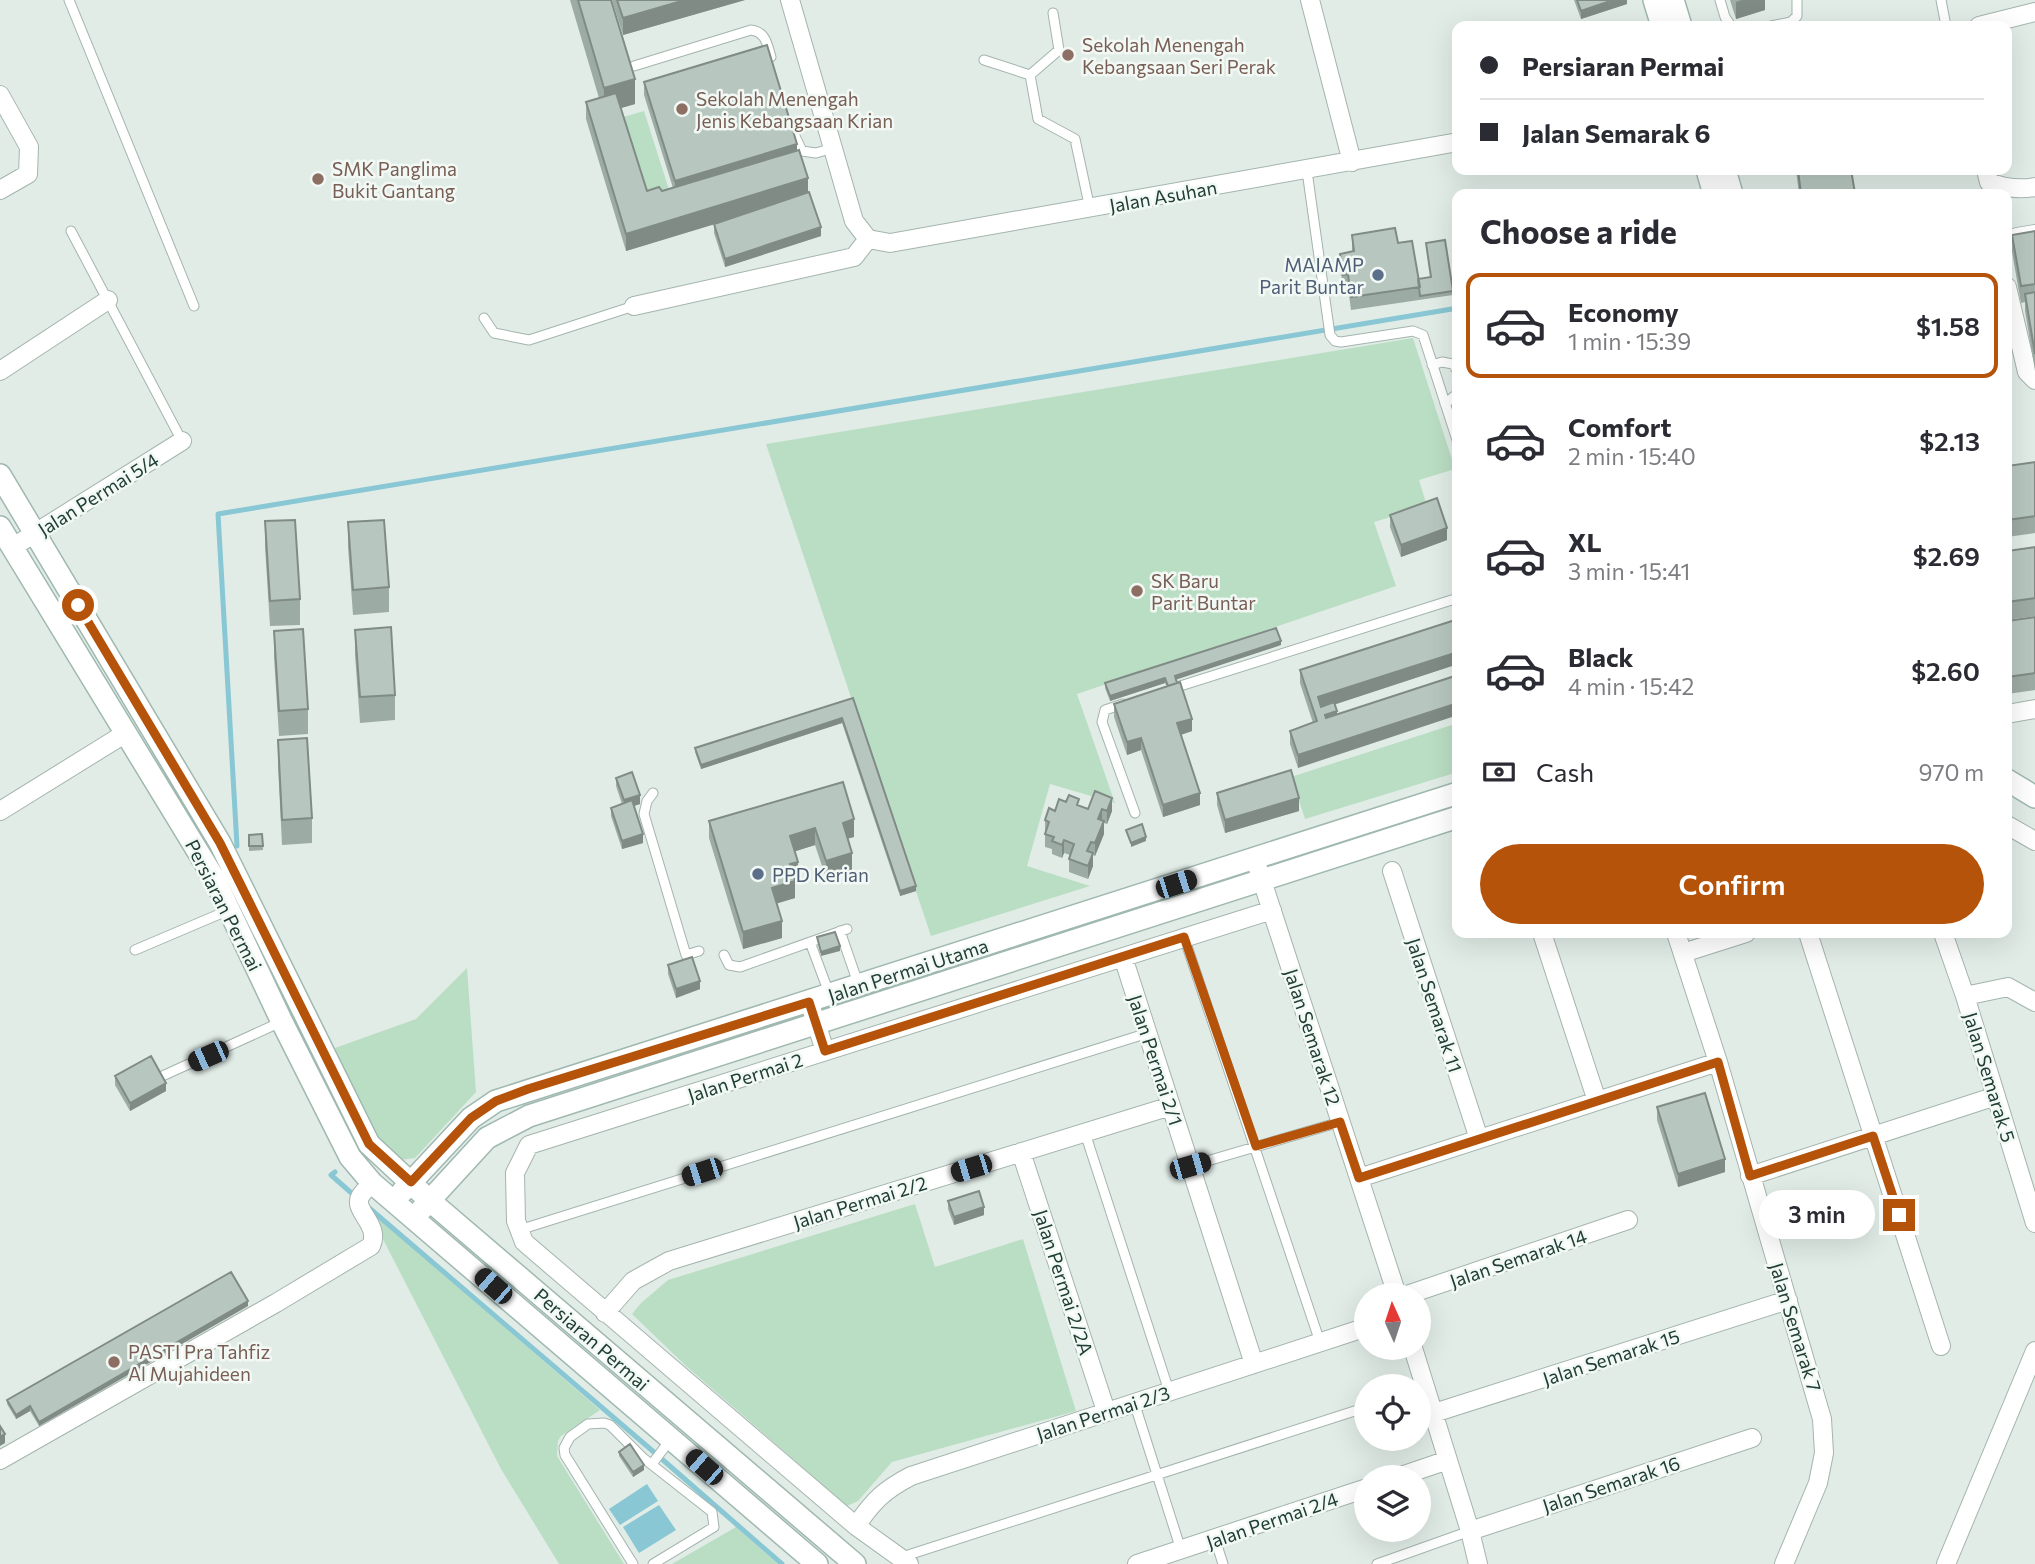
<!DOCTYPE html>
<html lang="en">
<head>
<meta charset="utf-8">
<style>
	body { margin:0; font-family:Commissioner,sans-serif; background:#f2f2f3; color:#2b2b33; height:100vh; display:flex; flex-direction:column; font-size:26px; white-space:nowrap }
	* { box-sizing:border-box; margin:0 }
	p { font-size:23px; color:#7c7c81 }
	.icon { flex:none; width:38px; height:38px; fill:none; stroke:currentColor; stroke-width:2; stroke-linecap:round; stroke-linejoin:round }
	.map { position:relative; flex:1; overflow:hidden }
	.sheet { position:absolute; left:1452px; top:189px; width:560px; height:749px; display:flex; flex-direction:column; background:#fff; border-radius:14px; box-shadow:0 7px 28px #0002 }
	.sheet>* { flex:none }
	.guide { position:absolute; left:1452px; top:21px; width:560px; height:154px; border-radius:14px; box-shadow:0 7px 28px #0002; display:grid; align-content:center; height:154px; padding:0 28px; background:#fff }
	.needle { width:46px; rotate:357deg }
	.tools { position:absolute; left:1354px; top:1283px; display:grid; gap:14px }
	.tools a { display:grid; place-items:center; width:77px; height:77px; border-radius:50%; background:#fff; box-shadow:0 7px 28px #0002; font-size:35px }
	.end { position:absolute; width:32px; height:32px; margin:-16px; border:9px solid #b45309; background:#fff; box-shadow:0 0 0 4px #fff }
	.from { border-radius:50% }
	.bubble { position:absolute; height:49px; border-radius:24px; background:#fff; box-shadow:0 7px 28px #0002; font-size:23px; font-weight:600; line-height:49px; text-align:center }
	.car { position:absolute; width:21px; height:42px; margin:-21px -10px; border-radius:9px; box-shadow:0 0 5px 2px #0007; background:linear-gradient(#222 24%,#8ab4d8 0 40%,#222 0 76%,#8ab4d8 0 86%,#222 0) }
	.guide b { display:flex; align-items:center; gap:24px; height:66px; font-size:26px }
	.guide b+b { border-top:2px solid #e1e1e2 }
	.guide i { width:18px; height:18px; background:#2b2b33 }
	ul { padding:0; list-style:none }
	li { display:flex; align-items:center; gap:21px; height:105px; margin:0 14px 10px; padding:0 14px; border:4px solid transparent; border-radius:14px }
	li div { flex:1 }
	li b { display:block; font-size:26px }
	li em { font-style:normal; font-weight:600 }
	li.on { border-color:#b45309 }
	li>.icon { width:63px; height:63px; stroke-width:1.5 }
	h2 { padding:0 28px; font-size:32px; line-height:84px }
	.pay { display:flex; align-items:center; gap:18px; height:77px; padding:0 28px; font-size:26px }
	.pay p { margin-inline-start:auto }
	.primary-button { display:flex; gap:14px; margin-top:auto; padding:14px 28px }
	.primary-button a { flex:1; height:80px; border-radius:42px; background:#b45309; color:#fff; font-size:28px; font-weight:600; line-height:80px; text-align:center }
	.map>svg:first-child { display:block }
	.green { fill:#badec3 }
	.water { fill:#88c7d3 }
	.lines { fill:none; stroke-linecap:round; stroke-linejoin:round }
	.stream { stroke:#88c7d3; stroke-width:5 }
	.lane-casing { stroke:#a4b4ae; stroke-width:11 }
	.street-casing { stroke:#a4b4ae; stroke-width:20 }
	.secondary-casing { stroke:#9fb8b0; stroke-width:24 }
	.lane { stroke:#fff; stroke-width:9 }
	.street { stroke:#fff; stroke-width:18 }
	.secondary { stroke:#fff; stroke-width:21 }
	.wall { fill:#9daba5 }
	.shaded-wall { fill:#808b86 }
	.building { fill:#b7c7c0; stroke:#808b86; stroke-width:2 }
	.route { stroke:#b45309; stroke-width:9 }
	.education-dot { fill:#8d6e63; stroke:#f2f9f5; stroke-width:2.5 }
	.service-dot { fill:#5c6f8a; stroke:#f2f9f5; stroke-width:2.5 }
	.labels { text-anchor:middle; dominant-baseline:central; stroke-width:5; stroke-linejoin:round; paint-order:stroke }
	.education-label { font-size:19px; fill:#785e54; stroke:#f2f9f5; text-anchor:start }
	.street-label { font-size:19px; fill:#213e36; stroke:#f2f9f5 }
	.service-label { font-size:19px; fill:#4e5e75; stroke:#f2f9f5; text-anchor:end }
</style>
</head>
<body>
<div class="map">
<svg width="2035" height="1564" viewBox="0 0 2035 1564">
	<rect width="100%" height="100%" fill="#e1ece7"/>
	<path class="green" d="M644 111 671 196 650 202 623 117Z
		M1413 338 1455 469 1419 480 1427 506 1374 522 1396 586 1077 694 1115 803 1050 784 1027 866 1090 886 931 936 766 444Z
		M1458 723V772L1305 819 1291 777Z
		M467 968 476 1092 415 1158 393 1161 373 1140 335 1048 416 1019Z
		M915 1204 935 1267 1023 1239 1076 1411 892 1462 858 1501 847 1506 686 1366 632 1314 641 1303 668 1280Z
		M367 1208 600 1410 561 1436 558 1441 557 1456 624 1564H559L501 1469Z
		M736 1527 778 1564H672Z"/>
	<path class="water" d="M647 1484 658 1501 620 1525 609 1509Z
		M659 1505 676 1530 639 1553 623 1527Z"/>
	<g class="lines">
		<path class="stream" d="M237 846 218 514 1458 308
			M335 1172 331 1175 356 1197
			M368 1207 655 1453
			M663 1460 782 1564"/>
		<defs>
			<path id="lane" d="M69 0 194 306
				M1720 0 1725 17 1731 26
				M1941 0 1946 26
				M1053 13 1059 50 1030 75 1038 119 1075 139 1090 209
				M1771 26 1791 22 1797 16V0
				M984 60 1030 75
				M634 66 751 30C766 32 767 44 771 57
				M794 134 802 151 816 153 833 148
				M1307 171 1330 335 1335 341 1341 342 1413 331 1423 335 1458 443
				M71 231 182 441
				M484 318 494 333 529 340 634 306
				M1432 365 1442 362 1453 364 1458 372
				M1445 404 1458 393
				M1177 687 1458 598
				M1123 704 1105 710 1102 722 1135 813
				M653 793 647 801 644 814 686 955 699 951
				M840 931 859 986
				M1184 937 1320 1342
				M810 942 829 993
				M135 950 229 910
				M724 955 729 965 740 967 847 929
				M158 1078 281 1022
				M1085 1133 1169 1391
				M1190 1166 1340 1122
				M519 1230 1148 1033
				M1134 1402 1181 1550
				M652 1464 670 1440
				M1215 1539 1223 1564
				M902 1557 1367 1407
				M633 1564 565 1455 564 1448 570 1437 588 1424 604 1423 610 1425 642 1457 712 1512 714 1527 653 1564
				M1377 1564 1470 1531"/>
			<path id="street" d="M790 0 854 221 868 239
				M1310 0 1352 162
				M1979 26 2035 12
				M0 95 29 147 28 174 0 190
				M1986 170 1989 182C2004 188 2019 190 2035 187
				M868 239 890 243 1458 142
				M2007 243 2017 237 2035 234
				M2007 287 2027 372 2035 380
				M634 306 854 257 868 239
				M0 371 108 300
				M13 547 182 441
				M2007 714 2035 709
				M0 811 126 733
				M2007 825 2035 841
				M1255 859 1397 1295
				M1392 871 1479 1139
				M1542 933 1597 1101
				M1676 933 1718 1062 1822 1419 1824 1453 1818 1483 1784 1564
				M1808 933 1941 1346
				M1943 933 1965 996 2035 1223
				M1683 953 1746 933
				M1123 957 1254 1364
				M1965 996 2008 987 2035 1002
				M809 1001 825 1051
				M1021 1152 1106 1411
				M1750 1176 1996 1096
				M1359 1178 1718 1062
				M1407 1295 1628 1220
				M605 1313 633 1281 669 1261 1171 1106
				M1413 1348 1470 1531 1478 1564
				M1434 1413 1788 1300
				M0 1460 276 1303 371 1246C381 1225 353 1211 360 1197 362 1192 369 1187 372 1183
				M1398 1477 1448 1460
				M856 1526C873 1501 884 1490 911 1476L1367 1327
				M1470 1531 1752 1438
				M909 1564 856 1526 524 1242 516 1221 515 1173 529 1145 1272 910
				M1137 1564 1367 1488
				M1946 1564 2035 1351"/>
			<path id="secondary" d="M1654 0 1662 26
				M1673 0 1681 26
				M1707 170 1714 194
				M1725 170 1732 194
				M0 475 220 843 369 1144 429 1200 855 1564
				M0 527 214 878 282 1022 350 1157 372 1183 817 1564
				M2007 780 2035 797
				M402 1192 471 1118 496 1101 1458 793
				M421 1210 487 1138 529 1116 1458 817"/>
		</defs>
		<use href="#lane" class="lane-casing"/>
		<use href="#street" class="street-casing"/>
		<use href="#secondary" class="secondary-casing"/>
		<use href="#lane" class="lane"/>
		<use href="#street" class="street"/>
		<use href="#secondary" class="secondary"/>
	</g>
	<path class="wall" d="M570 0H611L635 104 621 108 647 191H662L673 188 644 95V82L797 150 808 193 821 236 725 267 714 233V224L626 251 586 119V102L599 98Z
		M612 0H745L623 35Z
		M1574 0H1627V4L1581 19Z
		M1730 0H1766H1765V10L1736 19Z
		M1796 170H1851L1855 194H1799Z
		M2035 231V371L2025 311V302L2021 303 2012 252V235Z
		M1352 235 1398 243 1418 279 1431 277 1426 243 1453 291V295L1351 310 1348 287 1343 288 1340 266V254L1352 252Z
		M2035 462V533L2007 537V466Z
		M1390 515 1447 540 1401 557 1390 527Z
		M265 521 300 599V625L270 626 265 547Z
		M348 522 389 587V612L353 615 348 547Z
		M2035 547V616L2007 620V551Z
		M2035 617V690L2007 694V621Z
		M355 630 395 695V720L360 723 355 655Z
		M1458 630V664L1335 704 1298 768 1290 744V731L1313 723 1300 683V670Z
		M274 631 308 709V734L279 736 274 657Z
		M1281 645 1176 679 1192 731 1181 735 1200 805 1163 817 1141 750 1127 755 1114 717V704L1167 687 1165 683 1110 701 1105 688V683Z
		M853 698 916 891 900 896 842 723 701 769 695 752V748Z
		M278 740 312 818V843L282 845 278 765Z
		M616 778 640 804 634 806 643 843 622 849 611 816V808L622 804 616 786Z
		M843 782 854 837 848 838 852 870 826 878 815 845 795 851 798 879 794 880 795 898 777 903 782 938 743 949 709 838V821Z
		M1095 791 1112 811 1107 824 1104 823V834L1095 856 1093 855V866L1088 879 1069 872V859L1070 855 1064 853 1062 858 1052 854V849L1045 847V820L1079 806 1088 809Z
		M1217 793 1299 811 1225 833 1217 805Z
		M262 834 263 850 249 851V835Z
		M668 965 700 989 676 998 668 974Z
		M115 1076 166 1091 130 1111 115 1085Z
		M1657 1107 1725 1172 1678 1187 1657 1120Z
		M948 1201 984 1215 954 1225 948 1209Z
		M248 1306 39 1426 30 1411 16 1419 7 1404V1400Z
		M619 1452 644 1470 633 1477 619 1456Z"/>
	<path class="shaded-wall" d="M685 0H745L623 35V18Z
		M1613 0H1627V4L1581 19V11Z
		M1742 0H1766H1765V10L1736 19V2Z
		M635 79V104L604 113V88Z
		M797 144V156L675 194V181Z
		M808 178V196L626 251V234Z
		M821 227V236L725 267V259Z
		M1447 528V540L1401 557V545Z
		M1281 641V645L1175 680V676Z
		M1458 652V664L1318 710V697Z
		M1165 678V683L1110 701V696Z
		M1458 703V715L1298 768V755Z
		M1337 711V724L1325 728V715Z
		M842 718V723L701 769V765Z
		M1192 719V731L1177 736V723Z
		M1141 738V750L1127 755V742Z
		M1200 793V805L1163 817V805Z
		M640 795V804L624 809V800Z
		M1112 798V811L1107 824V811Z
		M1299 798V811L1225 833V820Z
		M1102 809V822L1098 819Z
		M854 819V837L843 840V823Z
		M1104 821V834L1095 856V843Z
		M815 828V845L790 853V836Z
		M643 834V843L622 849V841Z
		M1146 837V841L1131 847V843Z
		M1064 840V853L1062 858V845Z
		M852 853V870L826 878V861Z
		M1093 853V866L1088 879V866Z
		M798 862V879L790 881V864Z
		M795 881V898L772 905V888Z
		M916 886V891L900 896V891Z
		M782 921V938L743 949V932Z
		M840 946V951L821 956V952Z
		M700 981V989L676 998V989Z
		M166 1083V1091L130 1111V1103Z
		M1725 1159V1172L1678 1187V1174Z
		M984 1207V1215L954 1225V1217Z
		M248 1301V1306L39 1426V1422Z
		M30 1406V1411L16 1419V1415Z
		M5 1434V1443L0 1446V1437Z
		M644 1465V1470L633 1477V1472Z"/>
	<path class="building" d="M578 0H611L635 79 604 88Z
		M617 0H685L623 18Z
		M1577 0H1613L1581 11Z
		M767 45 797 144 675 181 644 82Z
		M616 93 647 191 659 187 662 191 799 150 808 178 626 234 586 102Z
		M1798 170H1851L1855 193 1845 194H1801Z
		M809 192 821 227 725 259 714 224Z
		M1395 228 1398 243 1412 241 1420 287 1351 297 1348 274 1343 275 1340 254 1354 251 1352 235Z
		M2035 231V284L2021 286 2012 235Z
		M1445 240 1453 291 1420 296 1418 279 1431 277 1426 243Z
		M2035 292V354L2025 294Z
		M2035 462V516L2007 520V466Z
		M1437 498 1447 528 1401 545 1390 515Z
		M295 520 300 599 270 601 265 521Z
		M384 520 389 587 353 590 348 522Z
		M2035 547V598L2007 602V551Z
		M2035 617V673L2007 677V621Z
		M1455 620 1458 630V652L1318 697 1321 707 1334 702 1337 711 1325 715 1326 718 1458 675V703L1298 755 1290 731 1317 721 1300 670Z
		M391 627 395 695 360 697 355 630Z
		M1276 628 1281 641 1175 676 1177 683 1168 686 1165 678 1110 696 1105 683Z
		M303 629 308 709 279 711 274 631Z
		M1180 682 1192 719 1177 723 1200 793 1163 805 1141 738 1127 742 1114 704Z
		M853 698 916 886 900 891 842 718 701 765 695 748Z
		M307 738 312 818 282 820 278 740Z
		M1291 770 1299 798 1225 820 1217 793Z
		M632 772 640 795 624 800 616 778Z
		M843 782 854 819 843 823 852 853 826 861 815 828 790 836 798 862 790 864 795 881 772 888 782 921 743 932 709 821Z
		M1095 791 1112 798 1107 811 1102 809 1098 819 1104 821 1095 843 1091 842 1087 851 1093 853 1088 866 1069 859 1074 844 1064 840 1062 845 1052 841 1054 837 1045 834 1049 822 1045 820 1049 808 1055 811 1059 799 1066 802 1069 795 1079 799 1077 805 1088 809Z
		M632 800 643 834 622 841 611 808Z
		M1142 824 1146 837 1131 843 1126 830Z
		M262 834 263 846H249V835Z
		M835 932 840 946 821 952 817 937Z
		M692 957 700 981 676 989 668 965Z
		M151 1056 166 1083 130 1103 115 1076Z
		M1705 1093 1725 1159 1678 1174 1657 1107Z
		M979 1191 984 1207 954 1217 948 1201Z
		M231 1272 248 1301 39 1422 30 1406 16 1415 7 1400Z
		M0 1426 5 1434 0 1437Z
		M630 1444 644 1465 633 1472 619 1452Z"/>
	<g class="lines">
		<path class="route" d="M78 605 220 843 369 1144 411 1182 471 1118 496 1101 528 1089 809 1002 825 1051 1184 937 1256 1146 1340 1122 1359 1178 1718 1062 1750 1176 1873 1136 1899 1215"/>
	</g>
	<g class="education-dot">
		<circle cx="1068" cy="55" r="7"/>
		<circle cx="682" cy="109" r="7"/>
		<circle cx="318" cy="179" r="7"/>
		<circle cx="1137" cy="591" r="7"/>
		<circle cx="114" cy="1362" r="7"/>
	</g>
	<g class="service-dot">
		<circle cx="1378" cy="275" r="7"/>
		<circle cx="758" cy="874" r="7"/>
	</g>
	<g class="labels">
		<g class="education-label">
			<text x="1082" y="44">Sekolah Menengah<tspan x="1082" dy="22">Kebangsaan Seri Perak</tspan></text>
			<text x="696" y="98">Sekolah Menengah<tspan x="696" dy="22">Jenis Kebangsaan Krian</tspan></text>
			<text x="332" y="168">SMK Panglima<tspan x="332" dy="22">Bukit Gantang</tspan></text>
			<text x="1151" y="580">SK Baru<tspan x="1151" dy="22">Parit Buntar</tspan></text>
			<text x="128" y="1351">PASTI Pra Tahfiz<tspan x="128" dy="22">Al Mujahideen</tspan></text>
		</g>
		<g class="street-label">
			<text transform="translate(1163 196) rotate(-10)">Jalan Asuhan</text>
			<text transform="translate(98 494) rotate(-32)">Jalan Permai 5/4</text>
			<text transform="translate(224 905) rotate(63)">Persiaran Permai</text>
			<text transform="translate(908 970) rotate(-18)">Jalan Permai Utama</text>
			<text transform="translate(1435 1005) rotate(72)">Jalan Semarak 11</text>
			<text transform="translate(1313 1037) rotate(72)">Jalan Semarak 12</text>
			<text transform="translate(1156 1060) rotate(72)">Jalan Permai 2/1</text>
			<text transform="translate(745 1077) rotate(-18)">Jalan Permai 2</text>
			<text transform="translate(1990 1077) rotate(73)">Jalan Semarak 5</text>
			<text transform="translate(860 1202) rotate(-17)">Jalan Permai 2/2</text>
			<text transform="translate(1518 1258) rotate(-19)">Jalan Semarak 14</text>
			<text transform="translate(1064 1282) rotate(72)">Jalan Permai 2/2A</text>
			<text transform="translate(1796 1327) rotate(73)">Jalan Semarak 7</text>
			<text transform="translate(592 1339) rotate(41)">Persiaran Permai</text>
			<text transform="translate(1611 1357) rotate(-18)">Jalan Semarak 15</text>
			<text transform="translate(1103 1413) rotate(-18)">Jalan Permai 2/3</text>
			<text transform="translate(1611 1484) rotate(-18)">Jalan Semarak 16</text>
			<text transform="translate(1272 1520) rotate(-19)">Jalan Permai 2/4</text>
		</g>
		<g class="service-label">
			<text x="1364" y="264">MAIAMP<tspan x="1364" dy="22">Parit Buntar</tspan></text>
			<text x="772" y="874" text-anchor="start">PPD Kerian</text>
		</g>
	</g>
</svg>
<div class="tools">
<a><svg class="needle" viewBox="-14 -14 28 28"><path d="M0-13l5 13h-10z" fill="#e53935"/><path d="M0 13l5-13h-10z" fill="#7c7c81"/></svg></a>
<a><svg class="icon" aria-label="locate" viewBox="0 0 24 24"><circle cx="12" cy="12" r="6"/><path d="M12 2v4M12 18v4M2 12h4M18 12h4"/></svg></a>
<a><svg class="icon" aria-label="layers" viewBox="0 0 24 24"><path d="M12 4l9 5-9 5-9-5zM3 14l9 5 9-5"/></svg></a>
</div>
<i class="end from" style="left:78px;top:605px"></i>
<i class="end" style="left:1899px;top:1215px"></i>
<div class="bubble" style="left:1759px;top:1190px;width:116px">3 min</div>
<i class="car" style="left:1176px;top:884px;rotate:72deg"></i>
<i class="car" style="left:208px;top:1056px;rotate:246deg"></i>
<i class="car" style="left:1190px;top:1166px;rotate:74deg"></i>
<i class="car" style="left:971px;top:1168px;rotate:253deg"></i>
<i class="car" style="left:702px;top:1172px;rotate:252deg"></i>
<i class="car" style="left:493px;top:1286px;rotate:311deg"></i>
<i class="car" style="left:704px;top:1467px;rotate:311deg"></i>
<div class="guide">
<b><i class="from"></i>Persiaran Permai</b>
<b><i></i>Jalan Semarak 6</b>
</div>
<section class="sheet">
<h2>Choose a ride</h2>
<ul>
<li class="on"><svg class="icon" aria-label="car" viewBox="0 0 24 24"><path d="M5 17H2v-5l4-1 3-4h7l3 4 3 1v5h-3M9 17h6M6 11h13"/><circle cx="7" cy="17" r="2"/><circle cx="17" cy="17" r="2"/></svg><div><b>Economy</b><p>1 min · 15:39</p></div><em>$1.58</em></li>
<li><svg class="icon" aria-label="car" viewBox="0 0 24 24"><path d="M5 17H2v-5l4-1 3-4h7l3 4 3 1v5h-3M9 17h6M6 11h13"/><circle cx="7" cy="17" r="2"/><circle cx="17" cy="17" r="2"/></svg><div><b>Comfort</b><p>2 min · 15:40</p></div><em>$2.13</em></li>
<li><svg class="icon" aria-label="car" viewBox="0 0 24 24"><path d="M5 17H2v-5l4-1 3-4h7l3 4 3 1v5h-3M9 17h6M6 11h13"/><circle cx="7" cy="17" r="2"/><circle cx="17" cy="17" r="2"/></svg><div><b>XL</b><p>3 min · 15:41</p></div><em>$2.69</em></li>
<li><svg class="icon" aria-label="car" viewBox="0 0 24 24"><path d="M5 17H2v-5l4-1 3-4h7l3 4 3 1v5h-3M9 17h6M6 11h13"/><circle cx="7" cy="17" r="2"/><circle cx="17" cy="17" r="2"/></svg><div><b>Black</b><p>4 min · 15:42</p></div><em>$2.60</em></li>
</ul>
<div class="pay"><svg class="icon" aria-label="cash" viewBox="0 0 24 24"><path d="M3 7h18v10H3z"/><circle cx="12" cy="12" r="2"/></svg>Cash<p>970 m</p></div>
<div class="primary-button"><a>Confirm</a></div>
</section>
</div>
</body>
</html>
